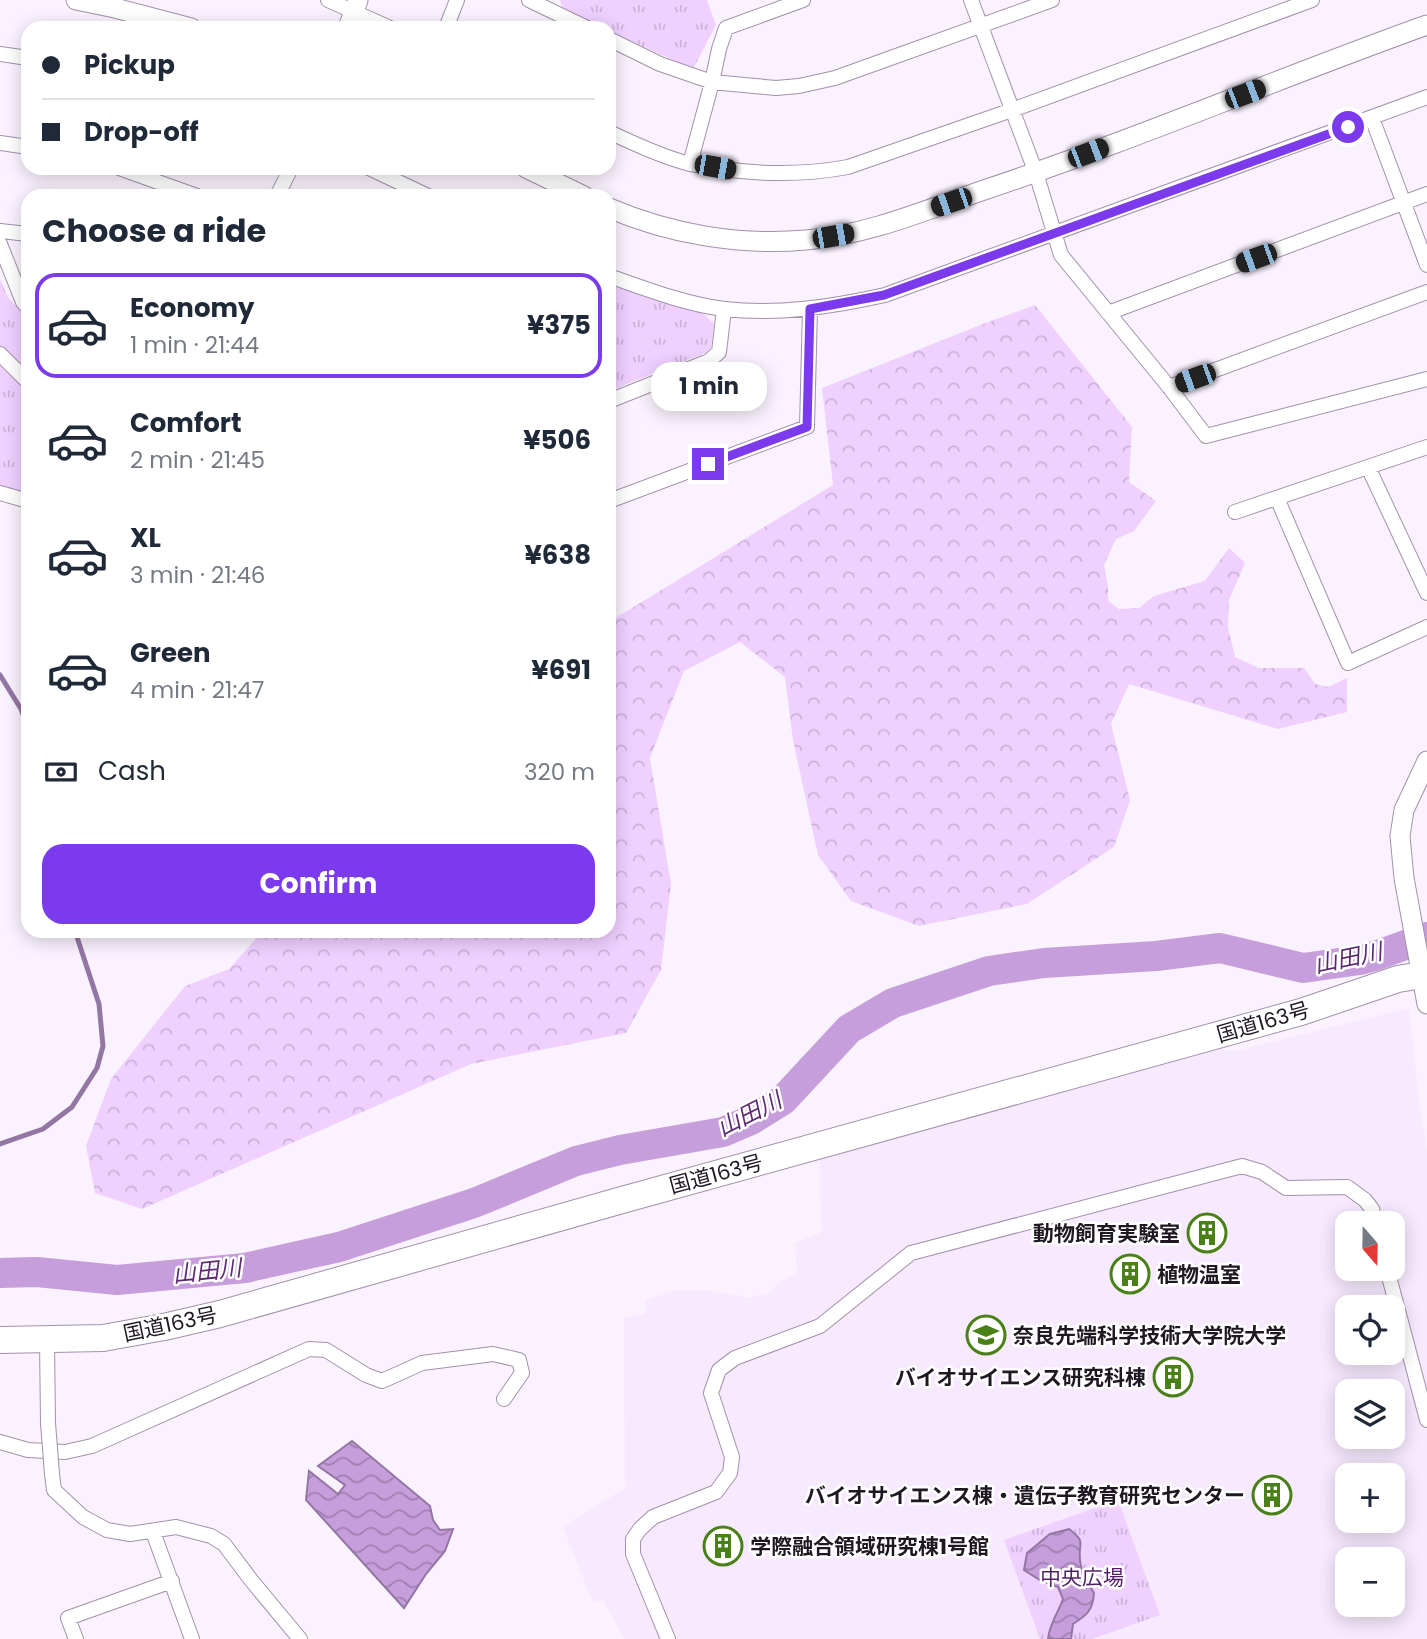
<!DOCTYPE html>
<html lang="en">
<head>
<meta charset="utf-8">
<style>
	body { margin:0; font-family:Poppins,"Noto Sans JP",sans-serif; background:#f6f6f7; color:#1f2937; height:100vh; display:flex; flex-direction:column; font-size:26px; white-space:nowrap }
	* { box-sizing:border-box; margin:0 }
	p { font-size:23px; color:#747a83 }
	.icon { flex:none; width:38px; height:38px; fill:none; stroke:currentColor; stroke-width:2; stroke-linecap:round; stroke-linejoin:round }
	.map { position:relative; flex:1; overflow:hidden }
	.sheet { position:absolute; left:21px; top:189px; width:595px; height:749px; display:flex; flex-direction:column; background:#fff; border-radius:21px; box-shadow:0 4px 18px #0003 }
	.sheet>* { flex:none }
	.banner { position:absolute; left:21px; top:21px; width:595px; height:154px; border-radius:21px; box-shadow:0 4px 18px #0003; display:grid; align-content:center; height:154px; padding:0 21px; background:#fff }
	.needle { width:46px; rotate:160deg }
	.fabs { position:absolute; left:1335px; top:1211px; display:grid; gap:14px }
	.fabs a { display:grid; place-items:center; width:70px; height:70px; border-radius:14px; background:#fff; box-shadow:0 4px 18px #0003; font-size:35px }
	.end { position:absolute; width:32px; height:32px; margin:-16px; border:9px solid #7c3aed; background:#fff; box-shadow:0 0 0 4px #fff }
	.from { border-radius:50% }
	.bubble { position:absolute; height:49px; border-radius:21px; background:#fff; box-shadow:0 4px 18px #0003; font-size:23px; font-weight:700; line-height:49px; text-align:center }
	.car { position:absolute; width:21px; height:42px; margin:-21px -10px; border-radius:9px; box-shadow:0 0 5px 2px #0007; background:linear-gradient(#222 24%,#8ab4d8 0 40%,#222 0 76%,#8ab4d8 0 86%,#222 0) }
	.banner b { display:flex; align-items:center; gap:24px; height:66px; font-size:26px }
	.banner b+b { border-top:2px solid #e0e1e3 }
	.banner i { width:18px; height:18px; background:#1f2937 }
	ul { padding:0; list-style:none }
	li { display:flex; align-items:center; gap:21px; height:105px; margin:0 14px 10px; padding:0 7px; border:4px solid transparent; border-radius:21px }
	li div { flex:1 }
	li b { display:block; font-size:26px }
	li em { font-style:normal; font-weight:700 }
	li.active { border-color:#7c3aed }
	li>.icon { width:63px; height:63px; stroke-width:1.5 }
	h2 { padding:0 21px; font-size:32px; line-height:84px }
	.pay { display:flex; align-items:center; gap:18px; height:77px; padding:0 21px; font-size:26px }
	.pay p { margin-inline-start:auto }
	.action { display:flex; gap:14px; margin-top:auto; padding:14px 21px }
	.action a { flex:1; height:80px; border-radius:21px; background:#7c3aed; color:#fff; font-size:28px; font-weight:700; line-height:80px; text-align:center }
	.map>svg:first-child { display:block }
	.built { fill:#f7e9fe; fill-rule:evenodd }
	.grass { fill:url(#grass-tufts) }
	.forest { fill:url(#forest-crowns) }
	.water { fill:url(#water-waves); stroke:#9476a4; stroke-width:2 }
	.lines { fill:none; stroke-linecap:round; stroke-linejoin:round }
	.stream { stroke:#9476a4; stroke-width:5 }
	.river { stroke:#c69edb; stroke-width:30 }
	.street-casing { stroke:#a291ab; stroke-width:16 }
	.secondary-casing { stroke:#a291ab; stroke-width:21 }
	.highway-casing { stroke:#a291ab; stroke-width:28 }
	.street { stroke:#fff; stroke-width:14 }
	.secondary { stroke:#fff; stroke-width:19 }
	.highway { stroke:#fff; stroke-width:26 }
	.street-bridge-casing { stroke:#a291ab; stroke-width:16; stroke-linecap:butt }
	.street-bridge { stroke:#fff; stroke-width:14 }
	.route { stroke:#7c3aed; stroke-width:9 }
	.labels { text-anchor:middle; dominant-baseline:central; stroke-width:5; stroke-linejoin:round; paint-order:stroke }
	.street-label { font-size:21px; fill:#1f1822; stroke:#fff }
	.poi-label { font-size:21px; font-weight:bold; fill:#1f1822; stroke:#fff; text-anchor:end }
	.park-label { font-size:21px; fill:#511f66; stroke:#fff }
	.water-label { font-size:23px; font-style:italic; fill:#5c2b72; stroke:#fff }
</style>
</head>
<body>
<div class="map">
<svg width="1427" height="1639" viewBox="0 0 1427 1639">
	<defs>
		<pattern id="grass-tufts" width="24" height="20" patternUnits="userSpaceOnUse" patternTransform="scale(1.75)"><rect width="24" height="20" fill="#efd0ff"/><path d="M3 7l-1-3M5 7V3M7 7l1-3M15 17l-1-3M17 17v-4M19 17l1-3" fill="none" stroke="#ccb2da"/></pattern>
		<pattern id="forest-crowns" width="20" height="18" patternUnits="userSpaceOnUse" patternTransform="scale(1.75)"><rect width="20" height="18" fill="#efd0ff"/><path d="M2 6a3 3 0 1 1 6 0M12 15a3 3 0 1 1 6 0" fill="none" stroke="#ccb2da"/></pattern>
		<pattern id="water-waves" width="16" height="10" patternUnits="userSpaceOnUse" patternTransform="scale(1.75)"><rect width="16" height="10" fill="#c69edb"/><path d="M0 5q4-4 8 0t8 0" fill="none" stroke="#a080b1"/></pattern>
	</defs>
	<rect width="100%" height="100%" fill="#faf2fe"/>
	<path class="built" d="M1409 1008 1418 1092 1427 1153V1639H624L603 1600 593 1603 563 1527 625 1488 624 1318 646 1313V1300L674 1291H709L750 1298 768 1293 780 1282 797 1273 795 1243 822 1232 819 1157 1217 1048 1232 1052ZM1348 1223H1393V1269H1348ZM1348 1307H1393V1353H1348ZM1348 1391H1393V1437H1348ZM1348 1475H1393V1521H1348ZM1348 1559H1393V1605H1348Z"/>
	<path class="grass" d="M560 0H707L716 25 693 69 609 31V28H601L563 11Z
		M0 279 8 298 28 318V496L0 489Z
		M609 285 704 314 714 324 711 348 705 353 609 391Z
		M1118 1500 1160 1615 1092 1639H1040L1004 1540Z"/>
	<path class="forest" d="M1035 305 1132 427 1129 482 1156 501 1134 531 1116 539 1104 565 1108 586V601L1119 609 1139 608 1154 596 1205 581 1229 548 1245 563 1229 600 1228 627 1235 657 1259 668H1304L1315 684 1328 687 1347 678V712L1278 729 1129 684 1111 724 1130 800 1114 847 1027 904 919 926 851 901 818 855 793 740 785 677 740 642 684 671 650 758 671 884 661 970 626 1033 471 1064 142 1209 95 1193 86 1146 111 1079 185 986 229 969 263 931H609V622L833 485 822 388 983 324Z"/>
	<path class="water" d="M352 1441 430 1506 433 1520 440 1530 453 1529 445 1551 426 1574 404 1608 306 1500 309 1471 338 1494 345 1485 318 1466Z
		M1069 1529C1087 1543 1078 1541 1080 1560 1081 1572 1088 1583 1094 1593 1093 1610 1087 1615 1073 1624L1071 1639H1048C1049 1625 1058 1613 1063 1599L1058 1587 1040 1580 1024 1570 1027 1553 1050 1534Z"/>
	<g class="lines">
		<path class="stream" d="M0 675 21 709 28 729
			M0 1144 43 1129 72 1107 97 1068 103 1046 99 1004 75 931"/>
		<path class="river" d="M0 1273 37 1272 117 1280 245 1268 339 1247 474 1203 576 1161 620 1150 723 1132 751 1120 783 1100 849 1029 893 1003 989 971 1044 963 1156 956 1220 948 1303 968 1360 960 1378 955 1427 937"/>
		<defs>
			<path id="street" d="M328 0 390 28
				M529 0 587 28
				M971 0 1036 173 1061 255 1169 387 1206 436 1427 379
				M446 28 457 0
				M609 39 660 64 712 82 776 88 799 86 835 78 1052 0
				M0 54 28 58
				M1372 118 1427 265
				M609 132C635 144 663 157 690 164 699 166 708 166 717 168 761 175 804 175 848 167L1012 110 1312 0
				M0 143 28 147
				M690 164 712 82 719 49 726 28 803 0
				M119 168 197 196
				M369 168 428 196
				M277 196 291 168
				M0 231 28 234
				M0 244 23 302 28 308
				M609 276C646 289 685 304 724 309 778 315 831 307 885 295L1427 97
				M1108 313 1427 194
				M0 354 28 382
				M1169 387 1427 292
				M609 401 709 361 719 352 724 309
				M1368 467 1427 593
				M0 493 28 501
				M1277 498 1348 663 1427 627
				M609 501 807 427 810 309
				M1235 512 1427 447
				M1387 1269 1427 1420
				M47 1340 48 1423
				M0 1442 28 1450 65 1452 92 1446 309 1349 326 1350 366 1375 382 1381 422 1363 493 1354 519 1360 522 1373 504 1399
				M52 1474 54 1490 83 1517 107 1530 130 1534 176 1527 211 1536 224 1544 251 1580 300 1639
				M153 1532 192 1639
				M76 1639 68 1618 172 1581
				M668 1639 633 1554V1539L640 1529 653 1517 716 1492 730 1473 732 1457 711 1393 719 1370 735 1358 820 1326 911 1253 1242 1166 1262 1172 1286 1188 1347 1187 1365 1200 1372 1209 1375 1223"/>
			<path id="secondary" d="M76 0 115 8 191 28
				M348 28 358 0
				M526 168 584 196
				M609 208C670 234 739 246 806 240 868 235 926 210 984 190 1134 140 1279 78 1427 25
				M1427 761 1404 810 1400 836 1404 878 1427 1004"/>
			<path id="highway" d="M0 1340 103 1338 164 1327 220 1314 622 1200 1301 1012 1398 979 1427 974"/>
		</defs>
		<use href="#street" class="street-casing"/>
		<use href="#secondary" class="secondary-casing"/>
		<use href="#highway" class="highway-casing"/>
		<use href="#street" class="street"/>
		<use href="#secondary" class="secondary"/>
		<use href="#highway" class="highway"/>
		<defs>
			<path id="street-bridge" d="M48 1423 52 1474"/>
		</defs>
		<use href="#street-bridge" class="street-bridge-casing"/>
		<use href="#street-bridge" class="street-bridge"/>
	</g>
	<g class="lines">
		<path class="route" d="M708 464 807 427 810 309 884 295 1348 127"/>
	</g>
	<defs>
		<symbol id="building-ring" viewBox="-11 -11 22 22"><circle r="9.5" fill="#fff" stroke="#498018" stroke-width="1.5"/><path d="M-4-6H4V6H1V3H-1V6H-4ZM-2.5-4.3h1.7v1.8h-1.7ZM.8-4.3h1.7v1.8H.8ZM-2.5-1h1.7V.8h-1.7ZM.8-1h1.7V.8H.8Z" fill="#498018"/></symbol>
		<symbol id="university-ring" viewBox="-11 -11 22 22"><circle r="9.5" fill="#fff" stroke="#498018" stroke-width="1.5"/><path d="M0-5L7-2L0 1L-7-2ZM-4 1L0 2.5L4 1V4Q0 6-4 4Z" fill="#498018"/></symbol>
	</defs>
	<g fill-rule="evenodd">
		<use href="#building-ring" x="1185" y="1211" width="44" height="44"/>
		<use href="#building-ring" x="1108" y="1252" width="44" height="44"/>
		<use href="#university-ring" x="964" y="1313" width="44" height="44"/>
		<use href="#building-ring" x="1151" y="1355" width="44" height="44"/>
		<use href="#building-ring" x="1250" y="1473" width="44" height="44"/>
		<use href="#building-ring" x="701" y="1524" width="44" height="44"/>
	</g>
	<g class="labels">
		<g class="street-label">
			<text transform="translate(1263 1022) rotate(-16)">国道163号</text>
			<text transform="translate(716 1174) rotate(-15)">国道163号</text>
			<text transform="translate(170 1324) rotate(-12)">国道163号</text>
		</g>
		<g class="poi-label">
			<text x="1180" y="1233">動物飼育実験室</text>
			<text x="1157" y="1274" text-anchor="start">植物温室</text>
			<text x="1013" y="1335" text-anchor="start">奈良先端科学技術大学院大学</text>
			<text x="1146" y="1377">バイオサイエンス研究科棟</text>
			<text x="1245" y="1495">バイオサイエンス棟・遺伝子教育研究センター</text>
			<text x="750" y="1546" text-anchor="start">学際融合領域研究棟1号館</text>
		</g>
		<g class="park-label">
			<text x="1082" y="1577">中央広場</text>
		</g>
		<g class="water-label">
			<text transform="translate(1348 958) rotate(-12)">山田川</text>
			<text transform="translate(749 1114) rotate(-27)">山田川</text>
			<text transform="translate(207 1271) rotate(-6)">山田川</text>
		</g>
	</g>
</svg>
<div class="fabs">
<a><svg class="needle" viewBox="-14 -14 28 28"><path d="M0-13l5 13h-10z" fill="#e53935"/><path d="M0 13l5-13h-10z" fill="#747a83"/></svg></a>
<a><svg class="icon" aria-label="locate" viewBox="0 0 24 24"><circle cx="12" cy="12" r="6"/><path d="M12 2v4M12 18v4M2 12h4M18 12h4"/></svg></a>
<a><svg class="icon" aria-label="layers" viewBox="0 0 24 24"><path d="M12 4l9 5-9 5-9-5zM3 14l9 5 9-5"/></svg></a>
<a>+</a>
<a>−</a>
</div>
<i class="end from" style="left:1348px;top:127px"></i>
<i class="end" style="left:708px;top:464px"></i>
<div class="bubble" style="left:651px;top:362px;width:116px">1 min</div>
<i class="car" style="left:1245px;top:94px;rotate:69deg"></i>
<i class="car" style="left:1088px;top:153px;rotate:69deg"></i>
<i class="car" style="left:715px;top:167px;rotate:100deg"></i>
<i class="car" style="left:951px;top:202px;rotate:251deg"></i>
<i class="car" style="left:833px;top:236px;rotate:80deg"></i>
<i class="car" style="left:1256px;top:258px;rotate:250deg"></i>
<i class="car" style="left:1195px;top:378px;rotate:250deg"></i>
<div class="banner">
<b><i class="from"></i>Pickup</b>
<b><i></i>Drop-off</b>
</div>
<section class="sheet">
<h2>Choose a ride</h2>
<ul>
<li class="active"><svg class="icon" aria-label="car" viewBox="0 0 24 24"><path d="M5 17H2v-5l4-1 3-4h7l3 4 3 1v5h-3M9 17h6M6 11h13"/><circle cx="7" cy="17" r="2"/><circle cx="17" cy="17" r="2"/></svg><div><b>Economy</b><p>1 min · 21:44</p></div><em>¥375</em></li>
<li><svg class="icon" aria-label="car" viewBox="0 0 24 24"><path d="M5 17H2v-5l4-1 3-4h7l3 4 3 1v5h-3M9 17h6M6 11h13"/><circle cx="7" cy="17" r="2"/><circle cx="17" cy="17" r="2"/></svg><div><b>Comfort</b><p>2 min · 21:45</p></div><em>¥506</em></li>
<li><svg class="icon" aria-label="car" viewBox="0 0 24 24"><path d="M5 17H2v-5l4-1 3-4h7l3 4 3 1v5h-3M9 17h6M6 11h13"/><circle cx="7" cy="17" r="2"/><circle cx="17" cy="17" r="2"/></svg><div><b>XL</b><p>3 min · 21:46</p></div><em>¥638</em></li>
<li><svg class="icon" aria-label="car" viewBox="0 0 24 24"><path d="M5 17H2v-5l4-1 3-4h7l3 4 3 1v5h-3M9 17h6M6 11h13"/><circle cx="7" cy="17" r="2"/><circle cx="17" cy="17" r="2"/></svg><div><b>Green</b><p>4 min · 21:47</p></div><em>¥691</em></li>
</ul>
<div class="pay"><svg class="icon" aria-label="cash" viewBox="0 0 24 24"><path d="M3 7h18v10H3z"/><circle cx="12" cy="12" r="2"/></svg>Cash<p>320 m</p></div>
<div class="action"><a>Confirm</a></div>
</section>
</div>
</body>
</html>
